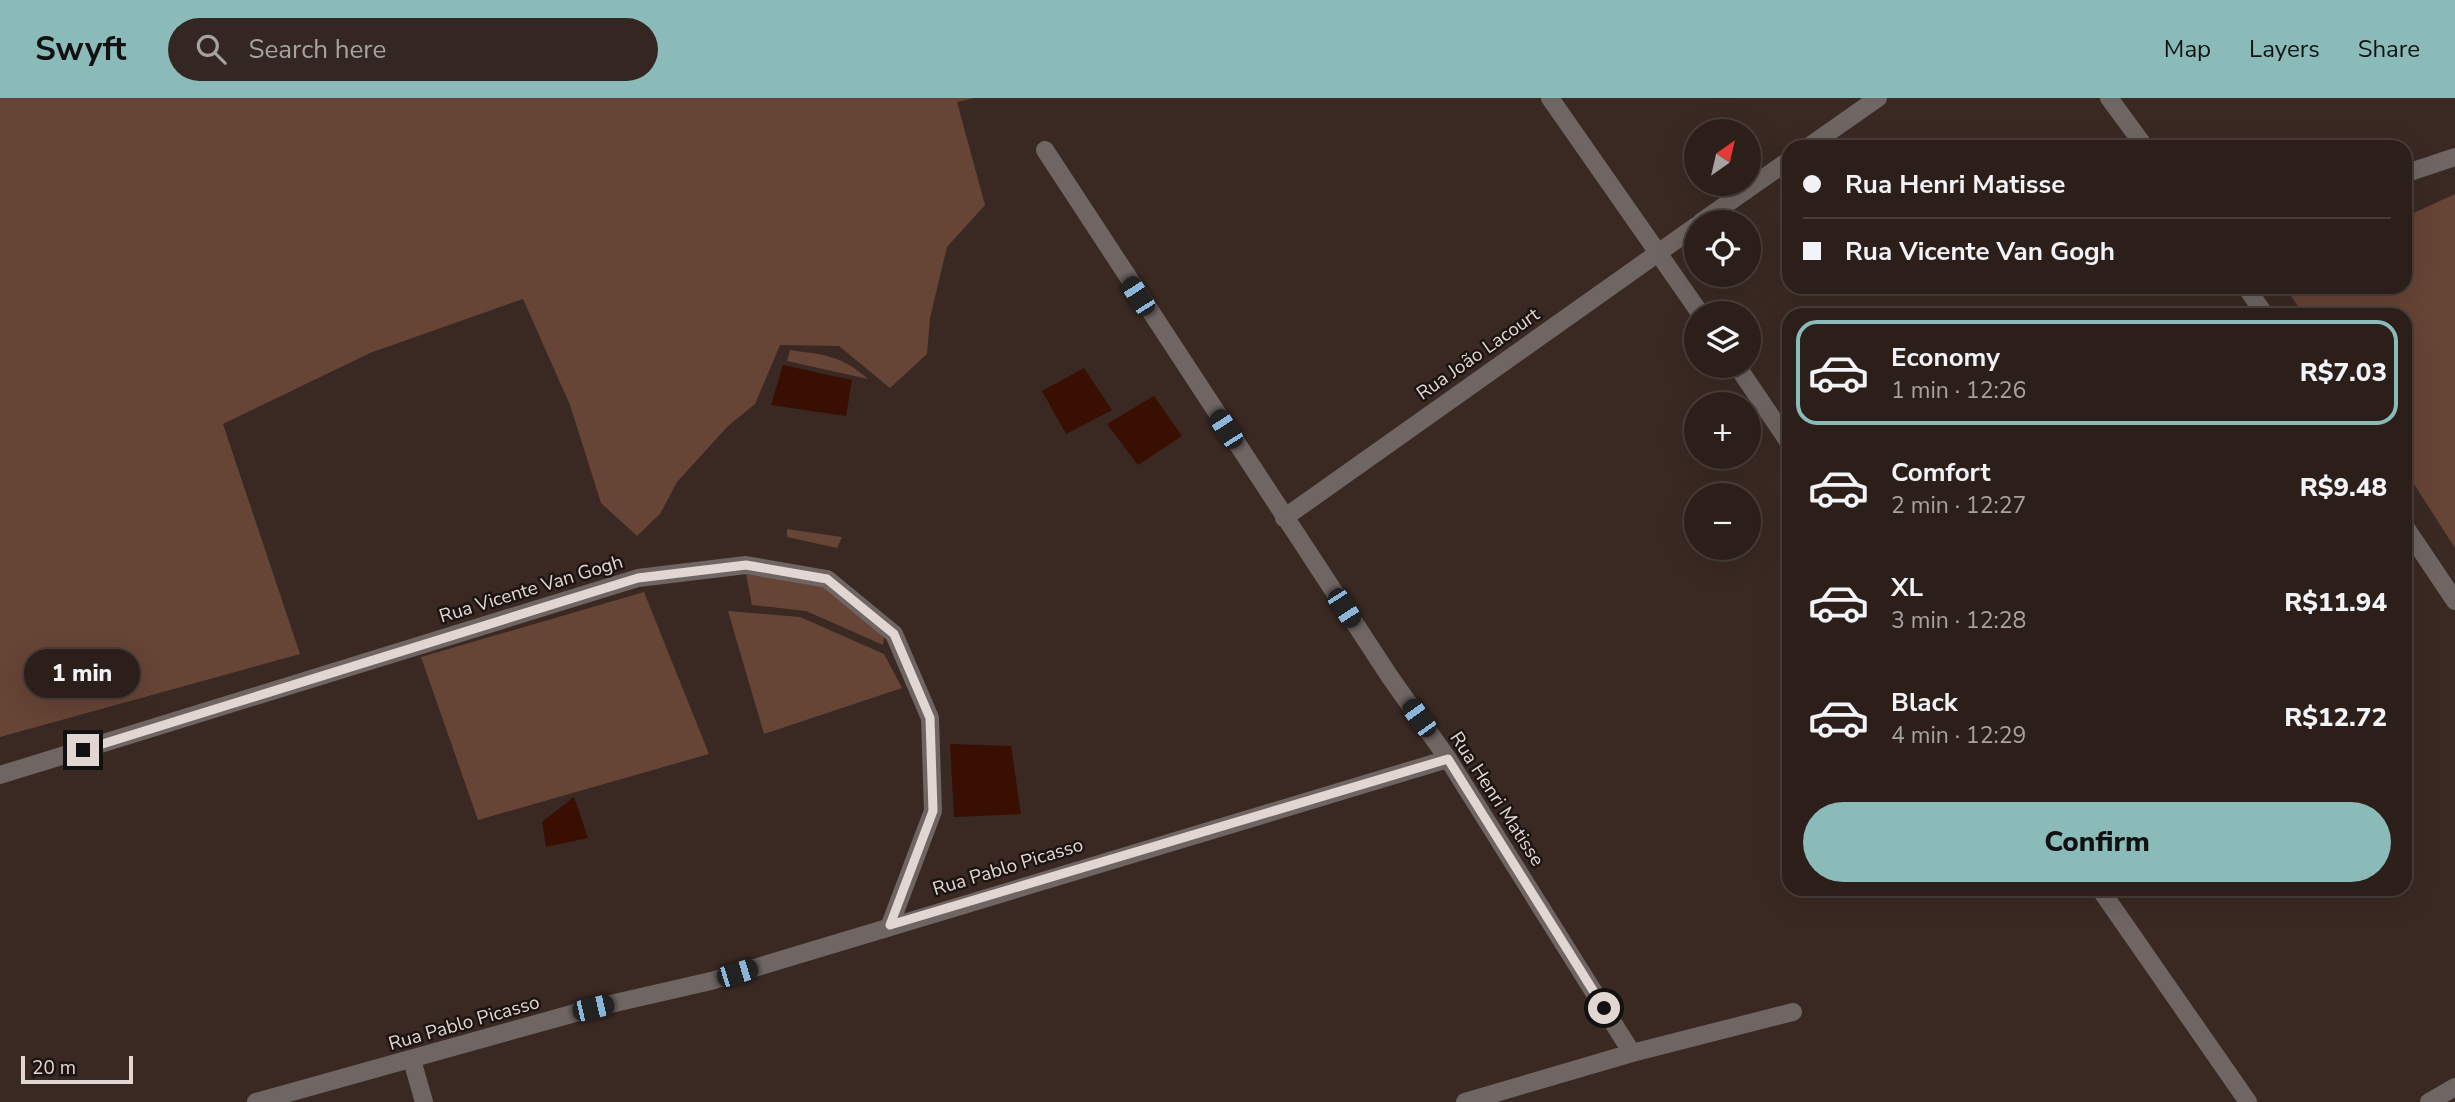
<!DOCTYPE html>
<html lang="en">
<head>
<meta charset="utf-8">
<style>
	body { margin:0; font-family:"Nunito Sans",sans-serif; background:#342723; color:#f1f3f6; height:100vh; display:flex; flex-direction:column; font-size:26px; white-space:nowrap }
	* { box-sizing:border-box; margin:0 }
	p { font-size:23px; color:#a6a2a2 }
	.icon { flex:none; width:38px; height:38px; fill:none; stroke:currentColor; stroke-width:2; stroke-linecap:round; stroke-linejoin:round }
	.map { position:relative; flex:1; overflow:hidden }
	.panel { position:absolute; left:1782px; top:210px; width:630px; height:588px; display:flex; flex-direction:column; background:#2c1f1a; border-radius:21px; box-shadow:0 7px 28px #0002,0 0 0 2px #483d39 }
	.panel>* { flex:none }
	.top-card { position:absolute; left:1782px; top:42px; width:630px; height:154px; border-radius:21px; box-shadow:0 7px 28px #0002,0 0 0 2px #483d39; display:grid; align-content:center; height:154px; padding:0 21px; background:#2c1f1a }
	.needle { width:46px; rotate:34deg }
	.controls { position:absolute; left:1684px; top:21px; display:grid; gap:14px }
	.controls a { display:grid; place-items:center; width:77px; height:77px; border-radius:50%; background:#2c1f1a; box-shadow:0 7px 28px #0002,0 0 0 2px #483d39; font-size:35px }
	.scale { position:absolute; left:21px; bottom:18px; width:112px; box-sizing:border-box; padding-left:7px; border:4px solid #e2d6d2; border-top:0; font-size:19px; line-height:24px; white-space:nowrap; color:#e2d6d2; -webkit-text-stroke:5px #1c1411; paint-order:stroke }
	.end { position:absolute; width:32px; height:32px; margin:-16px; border:9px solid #e2d6d2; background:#111; box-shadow:0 0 0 4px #111 }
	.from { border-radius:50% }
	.bubble { position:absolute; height:49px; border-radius:24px; background:#2c1f1a; box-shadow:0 7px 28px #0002,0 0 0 2px #483d39; font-size:23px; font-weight:800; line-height:49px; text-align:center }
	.car { position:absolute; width:21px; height:42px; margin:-21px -10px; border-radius:9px; box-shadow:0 0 5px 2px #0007; background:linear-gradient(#222 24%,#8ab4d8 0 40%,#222 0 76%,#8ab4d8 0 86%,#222 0) }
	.top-card b { display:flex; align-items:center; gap:24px; height:66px; font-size:26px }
	.top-card b+b { border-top:2px solid #483d39 }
	.top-card i { width:18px; height:18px; background:#f1f3f6 }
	ul { padding:12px 0 0; list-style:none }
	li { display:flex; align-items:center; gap:21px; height:105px; margin:0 14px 10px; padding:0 7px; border:4px solid transparent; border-radius:21px }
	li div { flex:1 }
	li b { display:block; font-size:26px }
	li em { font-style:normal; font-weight:800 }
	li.on { border-color:#8bbbb9 }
	li>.icon { width:63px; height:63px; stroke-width:1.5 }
	.cta { display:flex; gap:14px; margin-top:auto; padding:14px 21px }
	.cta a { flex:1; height:80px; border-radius:42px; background:#8bbbb9; color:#111; font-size:28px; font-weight:800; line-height:80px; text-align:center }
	header { display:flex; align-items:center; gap:42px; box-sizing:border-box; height:98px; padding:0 35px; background:#8bbbb9; color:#111 }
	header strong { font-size:33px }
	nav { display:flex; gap:38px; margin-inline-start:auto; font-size:24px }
	.search { width:490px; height:63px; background:#342723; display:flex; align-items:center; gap:18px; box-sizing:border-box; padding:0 24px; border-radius:38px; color:#a6a2a2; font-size:26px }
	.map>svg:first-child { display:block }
	.green { fill:#664436 }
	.water { fill:#380f00 }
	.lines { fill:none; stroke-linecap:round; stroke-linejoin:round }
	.minor { stroke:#6f6663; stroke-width:18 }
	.route { stroke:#e2d6d2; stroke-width:9 }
	.labels { text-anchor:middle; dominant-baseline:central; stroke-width:5; stroke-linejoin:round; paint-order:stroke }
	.street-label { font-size:19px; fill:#e2d6d2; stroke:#1c1411 }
</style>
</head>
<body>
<header>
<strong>Swyft</strong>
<div class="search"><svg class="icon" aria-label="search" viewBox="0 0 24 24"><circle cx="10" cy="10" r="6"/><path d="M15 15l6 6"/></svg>Search here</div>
<nav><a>Map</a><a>Layers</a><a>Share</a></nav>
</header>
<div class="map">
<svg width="2455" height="1004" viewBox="0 0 2455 1004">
	<rect width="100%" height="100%" fill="#3a2923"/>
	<path class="green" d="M0 0H975L957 4 985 107 947 149 930 220 927 256 890 290 839 248 780 247 755 306 728 328 677 384 660 416 637 438 601 405 570 307 523 201 370 255 223 326 300 556 0 639Z
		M2455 96V450L2405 372 2404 217H2304L2285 189H2404L2405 119Z
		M790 252C824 257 841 257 868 281L787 263Z
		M787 431 842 439 837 450 787 439Z
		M746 476 823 489 884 538 883 547 806 513 752 507Z
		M644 494 709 656 478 722 421 559Z
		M728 513 800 519 884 556 902 590 764 636Z"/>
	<path class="water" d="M783 267 852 282 846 318 771 307Z
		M1084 270 1112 312 1066 336 1042 293Z
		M1154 298 1182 338 1138 367 1107 326Z
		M950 646 1011 648 1021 716 954 719Z
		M574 699 588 740 546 749 542 724Z"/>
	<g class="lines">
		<path class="minor" d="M1550 0 1700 215
			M2109 0 2145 49
			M1808 49 1878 0
			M1045 52 1390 579 1448 661 1632 955
			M2404 76 2455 59
			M1701 124 1788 63
			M2246 189 2265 217
			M1737 268 1788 343
			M1284 420 1696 128
			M2404 427 2455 503
			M0 677 638 480 746 467 827 481 894 536 930 620 933 713 890 827
			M2100 791 2248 1004
			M412 962 424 1004
			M256 1004 593 910 711 883 1448 661
			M1465 1004 1632 955 1793 914
			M2429 1004 2455 989"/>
	</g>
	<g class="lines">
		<path class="route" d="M83 652 638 480 746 467 827 481 894 536 930 620 933 713 890 827 1448 661 1604 910"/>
	</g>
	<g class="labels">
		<g class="street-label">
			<text transform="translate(1478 256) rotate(-35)">Rua João Lacourt</text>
			<text transform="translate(531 491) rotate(-17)">Rua Vicente Van Gogh</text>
			<text transform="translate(1497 701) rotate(57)">Rua Henri Matisse</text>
			<text transform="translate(1008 769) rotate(-17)">Rua Pablo Picasso</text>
			<text transform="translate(464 925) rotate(-16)">Rua Pablo Picasso</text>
		</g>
	</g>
</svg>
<div class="controls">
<a><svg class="needle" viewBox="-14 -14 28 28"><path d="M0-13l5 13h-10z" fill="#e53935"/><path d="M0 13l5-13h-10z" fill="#a6a2a2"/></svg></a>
<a><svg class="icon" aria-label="locate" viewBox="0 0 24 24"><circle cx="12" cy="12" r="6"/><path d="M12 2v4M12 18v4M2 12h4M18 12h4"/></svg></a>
<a><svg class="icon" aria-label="layers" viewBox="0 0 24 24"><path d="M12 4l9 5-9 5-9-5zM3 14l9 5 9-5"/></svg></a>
<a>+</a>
<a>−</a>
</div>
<div class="scale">20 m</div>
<i class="end from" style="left:1604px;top:910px"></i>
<i class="end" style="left:83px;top:652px"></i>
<div class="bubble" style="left:24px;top:551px;width:116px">1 min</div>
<i class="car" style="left:1138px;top:198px;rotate:327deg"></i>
<i class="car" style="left:1226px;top:331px;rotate:327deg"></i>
<i class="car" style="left:1344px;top:510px;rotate:147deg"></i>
<i class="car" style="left:1419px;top:620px;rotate:324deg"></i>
<i class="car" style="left:737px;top:875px;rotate:73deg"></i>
<i class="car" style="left:593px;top:910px;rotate:77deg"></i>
<div class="top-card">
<b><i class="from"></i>Rua Henri Matisse</b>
<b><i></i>Rua Vicente Van Gogh</b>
</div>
<section class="panel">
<ul>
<li class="on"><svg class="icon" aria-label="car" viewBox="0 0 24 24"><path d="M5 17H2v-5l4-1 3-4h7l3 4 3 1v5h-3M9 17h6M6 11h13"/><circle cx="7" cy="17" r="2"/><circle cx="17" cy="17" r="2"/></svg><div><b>Economy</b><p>1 min · 12:26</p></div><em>R$7.03</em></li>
<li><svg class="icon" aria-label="car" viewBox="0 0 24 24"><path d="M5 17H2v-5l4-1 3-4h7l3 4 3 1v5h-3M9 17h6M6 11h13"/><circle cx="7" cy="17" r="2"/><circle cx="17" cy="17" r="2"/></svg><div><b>Comfort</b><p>2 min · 12:27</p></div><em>R$9.48</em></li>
<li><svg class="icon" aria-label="car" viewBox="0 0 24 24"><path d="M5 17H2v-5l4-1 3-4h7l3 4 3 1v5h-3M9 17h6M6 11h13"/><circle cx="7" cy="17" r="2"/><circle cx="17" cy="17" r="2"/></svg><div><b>XL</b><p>3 min · 12:28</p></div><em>R$11.94</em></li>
<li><svg class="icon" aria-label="car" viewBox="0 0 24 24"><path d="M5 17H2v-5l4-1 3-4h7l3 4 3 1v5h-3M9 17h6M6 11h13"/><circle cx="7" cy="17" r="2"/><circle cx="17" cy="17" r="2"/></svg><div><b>Black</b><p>4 min · 12:29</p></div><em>R$12.72</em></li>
</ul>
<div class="cta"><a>Confirm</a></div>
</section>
</div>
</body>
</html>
